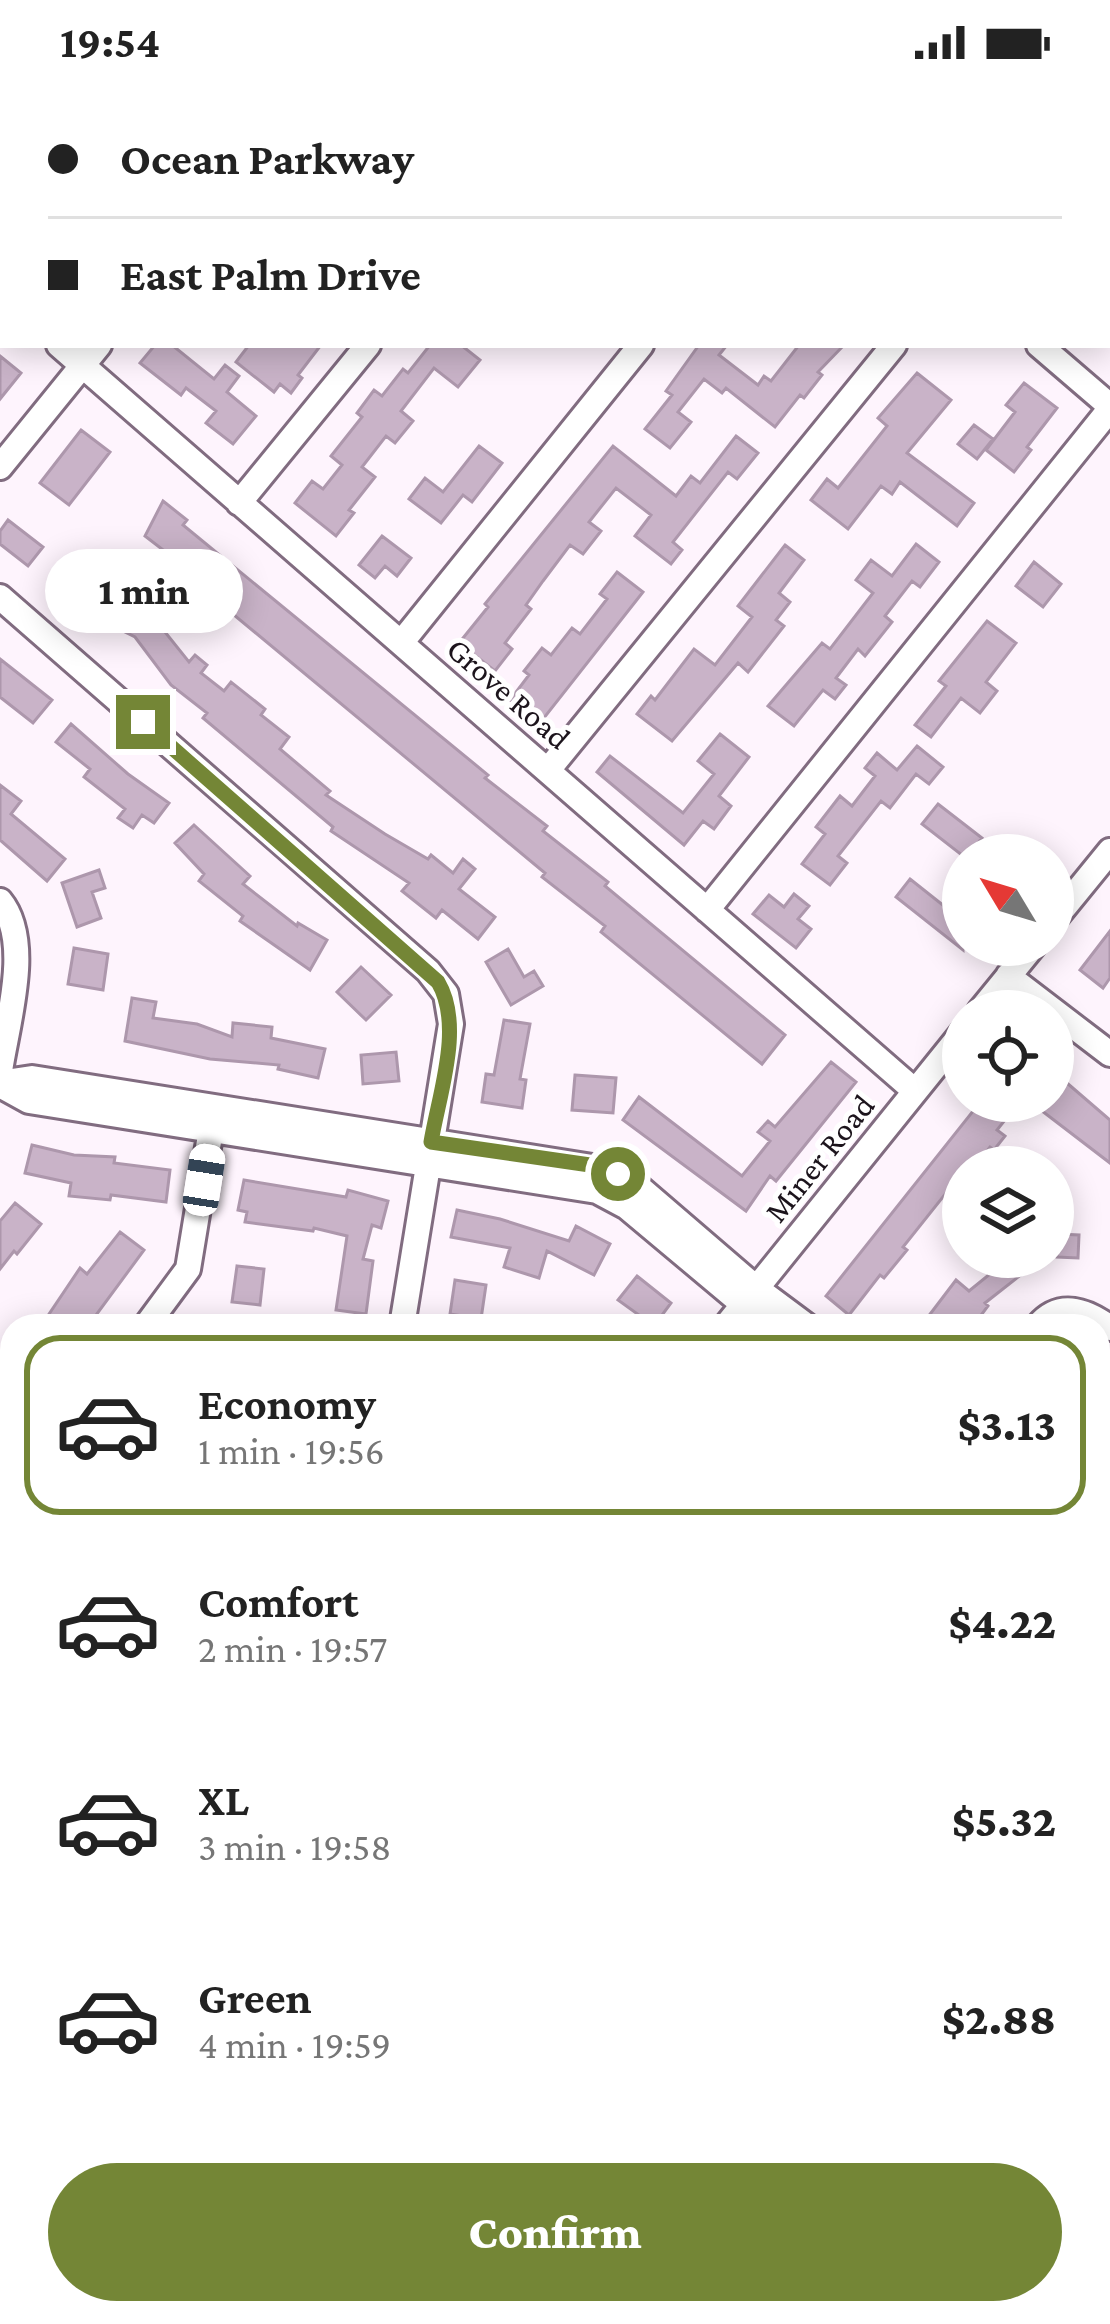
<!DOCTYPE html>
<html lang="en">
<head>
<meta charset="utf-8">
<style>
	body { margin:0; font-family:"Crimson Pro",serif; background:#f2f2f2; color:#222; height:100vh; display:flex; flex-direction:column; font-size:45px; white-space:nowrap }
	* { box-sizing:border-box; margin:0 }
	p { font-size:39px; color:#767676 }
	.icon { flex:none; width:66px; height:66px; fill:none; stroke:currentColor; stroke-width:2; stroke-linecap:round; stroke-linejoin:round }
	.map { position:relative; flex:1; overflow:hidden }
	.side { position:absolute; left:0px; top:1230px; width:1110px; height:1011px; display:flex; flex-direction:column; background:#fff; border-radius:36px 36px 0 0; box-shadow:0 6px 30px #0003 }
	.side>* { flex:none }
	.banner { position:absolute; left:0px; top:0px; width:1110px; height:264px; box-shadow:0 6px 30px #0003; display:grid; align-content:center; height:264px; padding:0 48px; background:#fff }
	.needle { width:78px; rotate:308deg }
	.buttons { position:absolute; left:942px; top:750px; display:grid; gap:24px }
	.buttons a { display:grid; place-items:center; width:132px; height:132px; border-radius:50%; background:#fff; box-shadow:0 6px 30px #0003; font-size:60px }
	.end { position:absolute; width:54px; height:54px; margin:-27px; border:15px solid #748636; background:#fff; box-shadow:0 0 0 6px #fff }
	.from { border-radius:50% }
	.bubble { position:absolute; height:84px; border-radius:42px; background:#fff; box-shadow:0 6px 30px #0003; font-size:39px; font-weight:800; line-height:84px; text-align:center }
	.car { position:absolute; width:36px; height:72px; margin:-36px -18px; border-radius:15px; box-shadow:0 0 9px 3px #0007; background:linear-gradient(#fff 24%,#345 0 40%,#fff 0 76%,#345 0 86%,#fff 0) }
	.banner b { display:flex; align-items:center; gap:42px; height:114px; font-size:45px }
	.banner b+b { border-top:3px solid #e0e0e0 }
	.banner i { width:30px; height:30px; background:#222 }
	ul { padding:21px 0 0; list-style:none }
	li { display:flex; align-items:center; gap:36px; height:180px; margin:0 24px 18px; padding:0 24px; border:6px solid transparent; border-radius:36px }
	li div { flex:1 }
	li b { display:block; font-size:45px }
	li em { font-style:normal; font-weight:800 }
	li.on { border-color:#748636 }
	li>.icon { width:108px; height:108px; stroke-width:1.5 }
	.button { display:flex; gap:24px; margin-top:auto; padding:24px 48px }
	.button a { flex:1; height:138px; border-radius:72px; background:#748636; color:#fff; font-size:48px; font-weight:800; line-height:138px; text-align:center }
	.status { display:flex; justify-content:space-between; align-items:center; height:84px; padding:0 60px; background:#fff; direction:ltr }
	.status svg { height:33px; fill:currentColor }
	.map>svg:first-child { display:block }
	.green { fill:#c3d19d }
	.building { fill:#c9b3c8; stroke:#ad97ac; stroke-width:3 }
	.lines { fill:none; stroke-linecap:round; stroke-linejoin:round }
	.minor-casing { stroke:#816c80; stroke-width:30 }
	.minor { stroke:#fff; stroke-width:24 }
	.route { stroke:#748636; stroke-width:15 }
	.labels { text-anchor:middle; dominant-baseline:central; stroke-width:10; stroke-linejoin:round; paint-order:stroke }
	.street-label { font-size:33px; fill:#1c141c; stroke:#fff }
</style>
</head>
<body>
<div class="status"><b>19:54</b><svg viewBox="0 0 49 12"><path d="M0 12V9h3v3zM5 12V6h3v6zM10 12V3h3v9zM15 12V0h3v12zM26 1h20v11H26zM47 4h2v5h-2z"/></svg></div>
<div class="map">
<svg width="1110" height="2240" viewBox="0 0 1110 2240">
	<rect width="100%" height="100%" fill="#fef4fd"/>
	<path class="green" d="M0 1993 12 2003V2229H72L61 2240H0Z"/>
	<path class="building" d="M155 261H172L214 295 225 281 239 292 227 308 256 332 233 360 206 339 216 327 186 304 181 311 140 279Z
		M249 261H321L298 291 302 294 291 309 280 300 274 308 236 278Z
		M430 261H461L480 276 458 303 434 284 401 327 413 337 395 359 386 352 362 383 375 393 349 426 354 429 336 452 295 419 312 397 323 405 342 381 331 372 362 333 357 329 374 306 382 312 403 285 408 289Z
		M699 261H727L719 271 758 301 764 292 771 297 799 261H844L818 288 822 291 804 314 800 311 775 343 726 304 722 309 704 295 678 328 691 338 670 364 645 345 672 311 666 307Z
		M0 272 21 289 0 315Z
		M917 289 951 316 907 369 974 419 957 442 900 398 892 410 881 402 848 445 811 416 827 395 838 404 887 342 878 334Z
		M1024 299 1057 324 1027 363 1031 366 1014 388 986 366 1015 328 1006 321Z
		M974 341 993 355 977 375 958 360Z
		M81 346 110 368 69 421 40 399Z
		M736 352 758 369 737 395 728 388 673 458 682 466 671 480 635 452 651 431 616 404 589 438 601 447 583 470 570 461 543 497 526 521 531 525 505 559 512 565 495 587 459 559 488 523 485 520 613 362 676 412 691 392 700 399Z
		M479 362 502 379 472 418 463 411 441 439 409 415 425 394 443 408Z
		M163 417 187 436 183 441 488 691 485 694 547 742 543 747 608 798 605 802 785 951 762 980 601 848 605 842 542 793 545 789 181 487 184 482 145 452Z
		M8 436 43 463 28 482 0 460V447Z
		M382 452 411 474 397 492 385 482 375 494 359 481Z
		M916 460 939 478 920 503 912 497 885 532 892 538 865 572 858 565 836 594 846 601 835 615 823 606 794 642 768 622 822 559 830 565 873 509 856 496 871 476 892 492Z
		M785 461 804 476 779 509 790 518 776 536 784 542 748 588 738 579 672 657 637 630 651 612 655 616 694 565 715 581 752 533 738 522Z
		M1034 478 1061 500 1043 523 1016 502Z
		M70 484 90 495 77 518 57 506Z
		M617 488 643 508 540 639 510 616 529 591 524 587 542 564 551 571 572 544 580 550 607 515 600 510Z
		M114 513 153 533 189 578 195 571 207 581 201 589 224 607 231 598 265 625 261 631 289 653 280 665 330 707 326 711 385 750 428 775 431 771 453 789 463 775 475 785 459 805 495 833 478 855 442 826 436 834 402 807 409 799 331 747 333 743 203 634 207 629 171 601 135 553 101 536Z
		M987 537 1016 559 986 598 997 607 980 629 961 614 931 653 915 641 946 602 939 597Z
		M0 575 52 616 33 639 0 613Z
		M71 640 128 690 169 719 154 739 142 731 133 744 118 734 125 725 84 693 90 685 56 658Z
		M720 650 749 673 719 712 731 722 714 745 703 737 684 761 597 688 610 672 683 729 714 690 698 677Z
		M917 662 943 683 929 700 916 690 890 724 881 717 838 772 847 779 830 801 802 780 825 750 816 743 840 712 852 722 875 692 865 684 877 669 897 686Z
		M0 701 21 717 11 730 65 775 47 797 0 756Z
		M938 720 982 754 968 771 963 772 922 740Z
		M194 741 250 792 243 800 297 842 298 839 327 856 310 886 240 837 243 832 199 797 204 790 175 759Z
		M99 786 105 804 92 808 101 834 77 843 62 799Z
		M910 795 963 837V866L896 813Z
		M794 810 809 822 798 835 811 845 796 864 753 830 769 811 784 823Z
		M1110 847V894L1103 904 1080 886Z
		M74 864 108 870 103 906 68 900Z
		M508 865 524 893 534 887 543 902 511 921 486 878Z
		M361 883 391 911 366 936 337 908Z
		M132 914 156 918 153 934 197 940 232 953 233 939 272 943 271 954 325 965 318 994 278 985 279 981 210 975 125 957Z
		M504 936 530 940 520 995 526 996 522 1024 482 1018 486 990 494 991Z
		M396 968 399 997 363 1000 361 971Z
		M831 978 856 998 776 1097 770 1092 746 1127 623 1036 639 1013 742 1092 770 1057 758 1048 768 1037 775 1043Z
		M575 991 616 994 613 1029 572 1026Z
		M1060 993 1110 1036V1079L1029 1017H1053V1002Z
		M981 1017 1005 1036 997 1046 1005 1052 994 1066 990 1063 974 1083H963V1098L951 1113 946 1109 903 1163 907 1166 884 1194 880 1191 849 1231 826 1212Z
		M32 1061 74 1071 115 1073 114 1079 170 1086 166 1118 111 1111 110 1116 69 1112 71 1099 25 1089Z
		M244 1096 346 1113 348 1106 388 1117 381 1144 372 1141 363 1175 373 1177 366 1230 336 1226 347 1152 314 1144 313 1147 245 1138 247 1128 238 1126Z
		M15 1119 41 1140 17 1170 14 1167 0 1185V1137Z
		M457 1126 500 1135 569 1157 576 1142 610 1160 594 1191 547 1167 539 1194 504 1183 510 1164 451 1153Z
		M120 1148 144 1166 88 1242H41L80 1184 87 1190Z
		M1058 1150 1079 1151 1078 1174 1057 1173Z
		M990 1173H1008L1022 1190 985 1219 988 1222 973 1242H921L956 1196 969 1207 990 1190 982 1179Z
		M237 1182 264 1185 260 1221 232 1218Z
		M637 1192 671 1219 654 1242 618 1216Z
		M455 1196 486 1201 481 1235 450 1230Z"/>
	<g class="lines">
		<defs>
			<path id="minor" d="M727 0 730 3
				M308 3 310 0
				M579 3 581 0
				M850 3 853 0
				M1107 7 1110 4
				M0 210 3 212
				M59 261 915 1007
				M1039 261 1110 322
				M0 383 99 261
				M239 419 368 261
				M0 513 428 887 446 910 451 940 402 1242
				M401 559 641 261
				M548 686 894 261
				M0 817C33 857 7 939 0 987
				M707 826 1110 325
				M1053 837 1110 767
				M1008 892 1110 970
				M980 927 1034 861
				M0 999 32 994 605 1085 641 1105 756 1204 807 1242
				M0 1001 29 1017 597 1107 627 1123 769 1242
				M146 1242 188 1185 213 1033
				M726 1242 963 948
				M1038 1242C1060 1216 1087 1227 1110 1244
				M0 1423 12 1408
				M1098 1557 1110 1558
				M0 1738 12 1748
				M0 1812 12 1797
				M1098 1922 1110 1907
				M614 2229 624 2240
				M906 2229 913 2240
				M535 2240 544 2229"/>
		</defs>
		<use href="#minor" class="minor-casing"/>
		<use href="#minor" class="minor"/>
	</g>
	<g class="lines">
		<path class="route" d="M143 638 438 898C464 942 439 1010 431 1058L590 1081 618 1090"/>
	</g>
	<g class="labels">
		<g class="street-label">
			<text transform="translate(509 609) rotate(41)">Grove Road</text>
			<text transform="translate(819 1074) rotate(-51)">Miner Road</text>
		</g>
	</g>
</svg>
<div class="buttons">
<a><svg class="needle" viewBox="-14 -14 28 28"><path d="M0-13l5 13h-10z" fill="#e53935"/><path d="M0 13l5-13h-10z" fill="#767676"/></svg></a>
<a><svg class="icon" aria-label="locate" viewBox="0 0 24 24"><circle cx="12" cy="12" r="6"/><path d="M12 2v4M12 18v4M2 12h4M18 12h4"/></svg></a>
<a><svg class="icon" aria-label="layers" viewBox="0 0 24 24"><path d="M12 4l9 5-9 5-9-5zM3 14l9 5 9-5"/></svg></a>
</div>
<i class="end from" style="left:618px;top:1090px"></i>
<i class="end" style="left:143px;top:638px"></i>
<div class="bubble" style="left:45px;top:465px;width:198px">1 min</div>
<i class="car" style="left:204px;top:1096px;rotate:9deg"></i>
<div class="banner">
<b><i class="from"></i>Ocean Parkway</b>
<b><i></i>East Palm Drive</b>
</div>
<section class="side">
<ul>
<li class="on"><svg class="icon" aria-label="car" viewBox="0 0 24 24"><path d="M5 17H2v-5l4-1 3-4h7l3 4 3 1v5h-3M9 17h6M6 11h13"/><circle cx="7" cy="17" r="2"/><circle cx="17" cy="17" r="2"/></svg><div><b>Economy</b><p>1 min · 19:56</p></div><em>$3.13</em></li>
<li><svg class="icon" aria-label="car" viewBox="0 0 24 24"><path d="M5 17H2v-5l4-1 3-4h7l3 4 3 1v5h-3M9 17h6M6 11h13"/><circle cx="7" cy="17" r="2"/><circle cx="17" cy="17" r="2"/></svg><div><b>Comfort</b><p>2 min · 19:57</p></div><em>$4.22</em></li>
<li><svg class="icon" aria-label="car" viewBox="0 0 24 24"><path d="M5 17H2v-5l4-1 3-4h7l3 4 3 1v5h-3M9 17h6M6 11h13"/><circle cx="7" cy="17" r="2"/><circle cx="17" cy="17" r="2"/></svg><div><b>XL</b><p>3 min · 19:58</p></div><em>$5.32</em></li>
<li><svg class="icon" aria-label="car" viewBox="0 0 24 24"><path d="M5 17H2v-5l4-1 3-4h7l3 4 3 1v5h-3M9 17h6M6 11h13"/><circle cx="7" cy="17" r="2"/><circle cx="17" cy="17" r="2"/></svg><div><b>Green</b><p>4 min · 19:59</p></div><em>$2.88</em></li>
</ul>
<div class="button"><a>Confirm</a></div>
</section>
</div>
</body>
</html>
